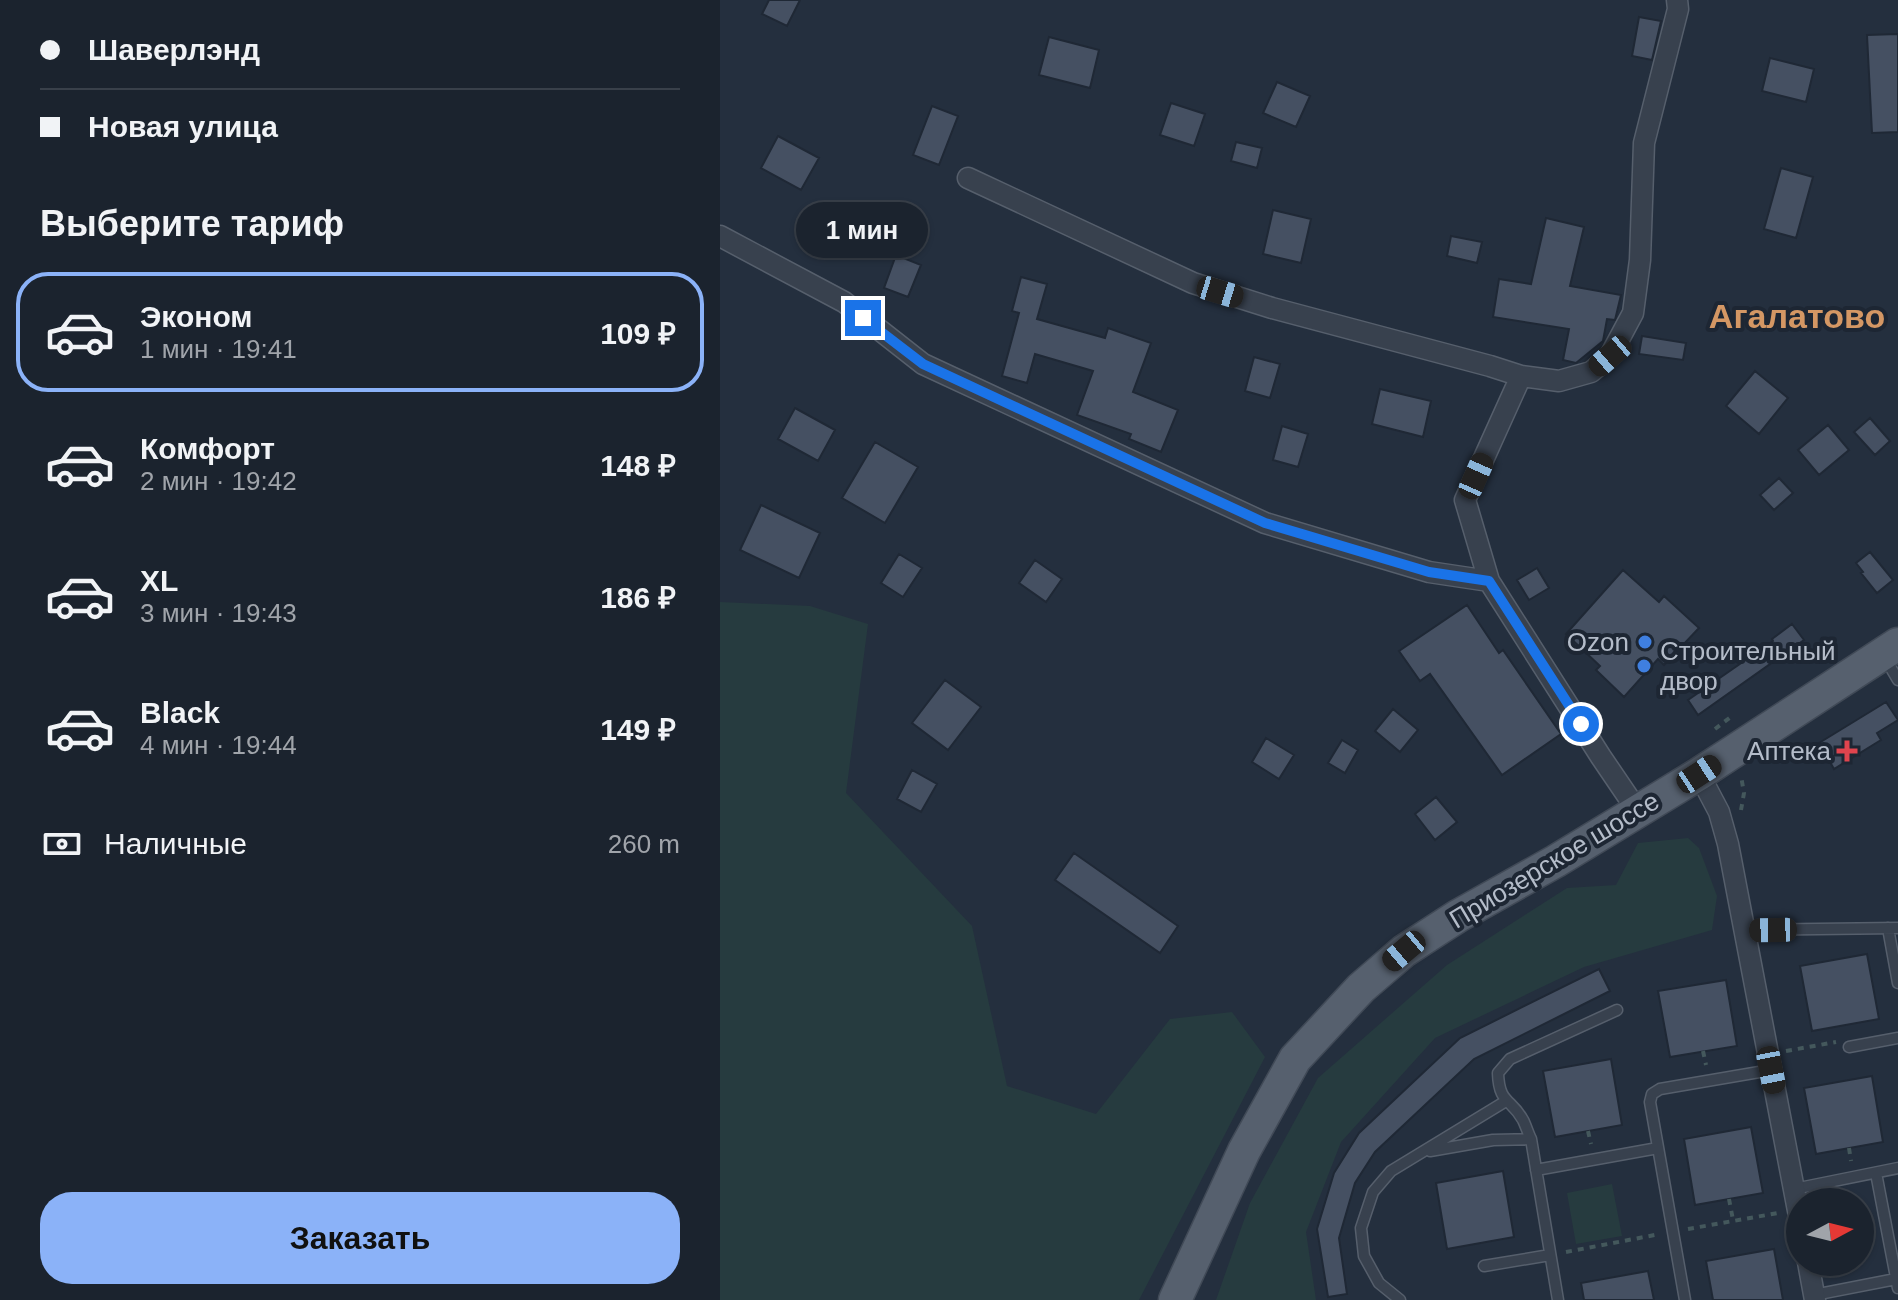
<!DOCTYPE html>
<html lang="ru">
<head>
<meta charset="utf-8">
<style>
	body { margin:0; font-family:Arial,sans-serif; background:#282f3a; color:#f1f3f6; height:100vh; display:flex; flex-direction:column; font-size:30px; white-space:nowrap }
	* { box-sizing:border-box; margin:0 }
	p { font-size:26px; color:#a0a4aa }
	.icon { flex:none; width:44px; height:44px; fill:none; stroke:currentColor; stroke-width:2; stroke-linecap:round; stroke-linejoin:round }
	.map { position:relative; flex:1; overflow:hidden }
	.sheet { display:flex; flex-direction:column; background:#1b232e; width:720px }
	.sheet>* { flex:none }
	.guide { display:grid; align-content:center; height:176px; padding:0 40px; background:#1b232e }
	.needle { width:52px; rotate:83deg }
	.controls { position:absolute; left:1066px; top:1188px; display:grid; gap:16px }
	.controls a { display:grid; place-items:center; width:88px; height:88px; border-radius:50%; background:#1b232e; box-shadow:0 2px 6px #0004,0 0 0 2px #39404a; font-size:40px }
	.end { position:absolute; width:36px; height:36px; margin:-18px; border:10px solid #1a73e8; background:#fff; box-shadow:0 0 0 4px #fff }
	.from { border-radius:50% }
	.bubble { position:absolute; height:56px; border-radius:28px; background:#1b232e; box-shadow:0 2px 6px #0004,0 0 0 2px #39404a; font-size:26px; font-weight:700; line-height:56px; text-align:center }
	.car { position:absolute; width:24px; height:48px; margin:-24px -12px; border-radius:10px; box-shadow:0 0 6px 2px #0007; background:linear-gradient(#222 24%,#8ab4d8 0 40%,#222 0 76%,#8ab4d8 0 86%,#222 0) }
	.guide b { display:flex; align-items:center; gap:28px; height:76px; font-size:30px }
	.guide b+b { border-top:2px solid #39404a }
	.guide i { width:20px; height:20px; background:#f1f3f6 }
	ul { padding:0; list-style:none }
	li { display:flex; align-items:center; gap:24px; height:120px; margin:0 16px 12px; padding:0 24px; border:4px solid transparent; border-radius:32px }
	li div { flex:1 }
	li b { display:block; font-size:30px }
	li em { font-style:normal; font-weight:700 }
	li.selected { border-color:#8bb2f8 }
	li>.icon { width:72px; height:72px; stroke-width:1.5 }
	h2 { padding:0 40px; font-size:36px; line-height:96px }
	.pay { display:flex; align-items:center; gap:20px; height:88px; padding:0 40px; font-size:30px }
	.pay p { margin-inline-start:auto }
	.cta { display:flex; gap:16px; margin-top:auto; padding:16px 40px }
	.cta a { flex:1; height:92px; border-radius:32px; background:#8bb2f8; color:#111; font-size:32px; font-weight:700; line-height:92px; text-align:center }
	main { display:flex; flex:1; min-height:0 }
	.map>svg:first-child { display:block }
	.green { fill:#263b3f }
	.building { fill:#455062; stroke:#1f2835; stroke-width:2 }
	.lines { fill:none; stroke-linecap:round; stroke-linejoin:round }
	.service-casing { stroke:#565f6c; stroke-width:13 }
	.minor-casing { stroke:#565f6c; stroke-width:23 }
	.primary-casing { stroke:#414a57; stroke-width:35 }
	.path { stroke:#44585c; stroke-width:4; stroke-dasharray:6 6; stroke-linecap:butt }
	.service { stroke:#38414e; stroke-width:10 }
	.minor { stroke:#38414e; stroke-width:20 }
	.primary { stroke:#56606e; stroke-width:32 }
	.route { stroke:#1a73e8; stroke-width:10 }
	.shop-dot { fill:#3f7fe0; stroke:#1d2633; stroke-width:3 }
	.health-dot { fill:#e0444e; stroke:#1d2633; stroke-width:3 }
	.labels { text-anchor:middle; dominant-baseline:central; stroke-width:8; stroke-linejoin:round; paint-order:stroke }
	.poi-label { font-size:26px; fill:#b4bcc9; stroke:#1d2633; text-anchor:end }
	.street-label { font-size:26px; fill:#b4bcc9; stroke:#1d2633 }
	.district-label { font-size:34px; font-weight:bold; fill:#d49764; stroke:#1d2633 }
</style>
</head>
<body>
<main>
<section class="sheet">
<div class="guide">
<b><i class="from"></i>Шаверлэнд</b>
<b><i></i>Новая улица</b>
</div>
<h2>Выберите тариф</h2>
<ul>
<li class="selected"><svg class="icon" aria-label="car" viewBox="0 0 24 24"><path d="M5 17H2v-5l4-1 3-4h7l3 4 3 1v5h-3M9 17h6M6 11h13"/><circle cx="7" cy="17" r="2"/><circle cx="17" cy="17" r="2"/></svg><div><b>Эконом</b><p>1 мин · 19:41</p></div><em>109 ₽</em></li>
<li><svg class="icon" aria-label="car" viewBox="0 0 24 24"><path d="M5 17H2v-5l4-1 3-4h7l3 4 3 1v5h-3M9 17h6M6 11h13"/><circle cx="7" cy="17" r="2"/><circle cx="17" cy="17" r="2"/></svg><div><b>Комфорт</b><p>2 мин · 19:42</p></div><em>148 ₽</em></li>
<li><svg class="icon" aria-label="car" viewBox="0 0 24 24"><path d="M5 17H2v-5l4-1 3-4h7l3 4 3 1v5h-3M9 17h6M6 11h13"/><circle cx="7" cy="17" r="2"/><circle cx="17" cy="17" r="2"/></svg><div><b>XL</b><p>3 мин · 19:43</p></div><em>186 ₽</em></li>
<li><svg class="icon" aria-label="car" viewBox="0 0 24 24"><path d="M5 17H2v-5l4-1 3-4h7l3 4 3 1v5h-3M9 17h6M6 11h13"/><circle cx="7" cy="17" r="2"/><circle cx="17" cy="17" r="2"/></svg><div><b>Black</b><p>4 мин · 19:44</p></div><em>149 ₽</em></li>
</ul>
<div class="pay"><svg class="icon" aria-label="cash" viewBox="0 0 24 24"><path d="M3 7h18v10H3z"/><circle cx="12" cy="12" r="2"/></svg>Наличные<p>260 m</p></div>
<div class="cta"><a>Заказать</a></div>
</section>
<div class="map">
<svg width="1178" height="1300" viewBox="0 0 1178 1300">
	<rect width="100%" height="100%" fill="#242f3e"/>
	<path class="green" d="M0 602 90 606 148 624 126 793 252 926 287 1086 376 1114 450 1019 512 1012 545 1057 419 1300H0Z
		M968 838 979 848 997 896 992 930 864 967 715 1038 621 1142 586 1232 596 1300H496L530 1203 598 1078 727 965 847 888 896 885 918 843Z
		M892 1184 902 1236 856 1244 847 1193Z"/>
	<path class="building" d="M49 0H80L67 26 42 14Z
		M919 17 941 21 932 60 912 56Z
		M1178 34V132L1152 133 1147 35Z
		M329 37 379 50 370 88 319 75Z
		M1050 58 1094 69 1086 102 1042 91Z
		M557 82 590 96 576 127 543 113Z
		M451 103 485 114 474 146 440 135Z
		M212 106 238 116 219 165 193 155Z
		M58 136 99 158 81 190 41 168Z
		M516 142 542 148 537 168 511 161Z
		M1061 168 1093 177 1076 238 1044 229Z
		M553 210 591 219 581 263 543 254Z
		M826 218 864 227 850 286 901 295 895 320 887 319 883 341 856 363 843 360 849 329 773 317 779 279 811 284Z
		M731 236 762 242 757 263 727 256Z
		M176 255 201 265 188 297 164 288Z
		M301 277 327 284 317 319 385 338 388 328 431 343 413 392 458 410 441 452 409 439 411 434 357 415 373 371 315 354 307 383 282 376 299 313 292 311Z
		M922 336 966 343 963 360 919 354Z
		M534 357 560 364 550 398 525 391Z
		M1035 371 1068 398 1039 434 1006 406Z
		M660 389 711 401 703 437 652 424Z
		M75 408 115 430 98 461 58 439Z
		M1150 418 1170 441 1155 455 1134 432Z
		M1108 425 1129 450 1099 475 1078 450Z
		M562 426 588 434 578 467 553 460Z
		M155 442 198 467 165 523 122 498Z
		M1059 478 1073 493 1054 510 1040 495Z
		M41 505 100 533 79 578 20 550Z
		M1150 552 1173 580 1157 593 1141 573 1143 572 1136 563Z
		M179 554 202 568 183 597 161 583Z
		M315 560 342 579 326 602 299 583Z
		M817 568 829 588 809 600 797 580Z
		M903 570 939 602 944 596 979 628 944 665 938 659 904 697 876 670 880 666 846 634Z
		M747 605 779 653 783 650 841 734 782 775 710 674 700 681 679 651Z
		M1072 624 1084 640 978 715 968 700 1053 641 1052 639Z
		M225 680 261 707 228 750 192 723Z
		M1166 702 1178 720 1157 733 1161 740 1114 769 1099 743Z
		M673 709 698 730 680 752 655 731Z
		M546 738 574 755 559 779 532 762Z
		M622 740 638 750 625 773 608 763Z
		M192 770 217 784 201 812 177 799Z
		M716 797 737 822 715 840 695 814Z
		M354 853 458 926 440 953 335 880Z
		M1147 954 1159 1019 1092 1031 1080 966Z
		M879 969 890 991 754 1059 655 1152 635 1183 619 1238 627 1294 608 1297 597 1229 614 1173 639 1133 740 1038Z
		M1006 980 1017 1046 950 1057 938 991Z
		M891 1059 902 1125 835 1137 823 1071Z
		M1152 1076 1163 1142 1096 1154 1084 1088Z
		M1031 1127 1043 1193 975 1205 964 1139Z
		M783 1171 794 1237 727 1249 716 1183Z
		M1054 1249 1063 1300H993L986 1261Z
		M928 1271 934 1300H864L861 1283Z"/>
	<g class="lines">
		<defs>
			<path id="service" d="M1165 658 1178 680
				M1168 928 1178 983
				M1024 930 1178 928
				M1129 1047 1178 1038
				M710 1151 773 1140 811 1139
				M816 1170 938 1148
				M1156 1173 1178 1288
				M1074 1189 1178 1168
				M764 1266 830 1255
				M1094 1295 1176 1279
				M680 1300 659 1283 644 1256 641 1228 653 1192 671 1171 786 1101
				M838 1300 811 1139C808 1133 806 1126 803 1120 791 1098 779 1104 778 1073L790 1059 897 1010
				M965 1300 930 1102 932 1094 940 1089 1051 1070"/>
			<path id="minor" d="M248 178 473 283 552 308 770 366 801 376 745 500 769 581 881 757 917 810
				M0 236 124 302 203 364 545 523 709 572 769 581
				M801 376 839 381 871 372 890 356 913 313 920 260 924 143 958 9 957 0
				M979 774 999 812 1008 844 1080 1221
				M1088 1262 1095 1300"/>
			<path id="primary" d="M455 1300 524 1151 575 1059 641 988 684 951 738 916 836 861 979 774 1178 644"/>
		</defs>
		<use href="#service" class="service-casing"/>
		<use href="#minor" class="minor-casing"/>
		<use href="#primary" class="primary-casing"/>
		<path class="path" d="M995 729 1012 716
			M1021 810 1024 793 1021 776
			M983 1051 986 1065
			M1066 1051 1116 1042
			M868 1131 871 1144
			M1129 1148 1131 1161
			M1009 1199 1013 1220
			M968 1229 1058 1213
			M846 1252 940 1234"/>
		<use href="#service" class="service"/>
		<use href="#minor" class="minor"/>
		<use href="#primary" class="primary"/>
	</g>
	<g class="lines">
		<path class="route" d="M143 318 203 364 545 523 709 572 769 581 861 724"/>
	</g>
	<g class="shop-dot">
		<circle cx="925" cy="642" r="8"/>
		<circle cx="924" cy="666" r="8"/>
	</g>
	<path class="health-dot" d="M1123 739h8v8h8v8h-8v8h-8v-8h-8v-8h8z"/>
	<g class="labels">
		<g class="poi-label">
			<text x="909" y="642">Ozon</text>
			<text x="940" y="651" text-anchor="start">Строительный<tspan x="940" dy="30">двор</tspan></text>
			<text x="1111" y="751">Аптека</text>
		</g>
		<g class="street-label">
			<text transform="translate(834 860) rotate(-31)">Приозерское шоссе</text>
		</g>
		<g class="district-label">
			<text x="1077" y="316">Агалатово</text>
		</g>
	</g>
</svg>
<div class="controls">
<a><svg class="needle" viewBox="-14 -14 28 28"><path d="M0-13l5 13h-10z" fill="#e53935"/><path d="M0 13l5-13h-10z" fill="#a0a4aa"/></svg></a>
</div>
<i class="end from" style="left:861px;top:724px"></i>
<i class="end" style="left:143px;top:318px"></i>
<div class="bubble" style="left:76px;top:202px;width:132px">1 мин</div>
<i class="car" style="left:500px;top:292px;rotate:107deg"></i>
<i class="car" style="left:890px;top:356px;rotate:229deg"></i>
<i class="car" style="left:756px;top:476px;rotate:24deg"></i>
<i class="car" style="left:979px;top:774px;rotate:57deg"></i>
<i class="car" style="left:1053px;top:930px;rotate:269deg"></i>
<i class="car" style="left:684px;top:951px;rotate:230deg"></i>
<i class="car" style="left:1051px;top:1070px;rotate:169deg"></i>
</div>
</main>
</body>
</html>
